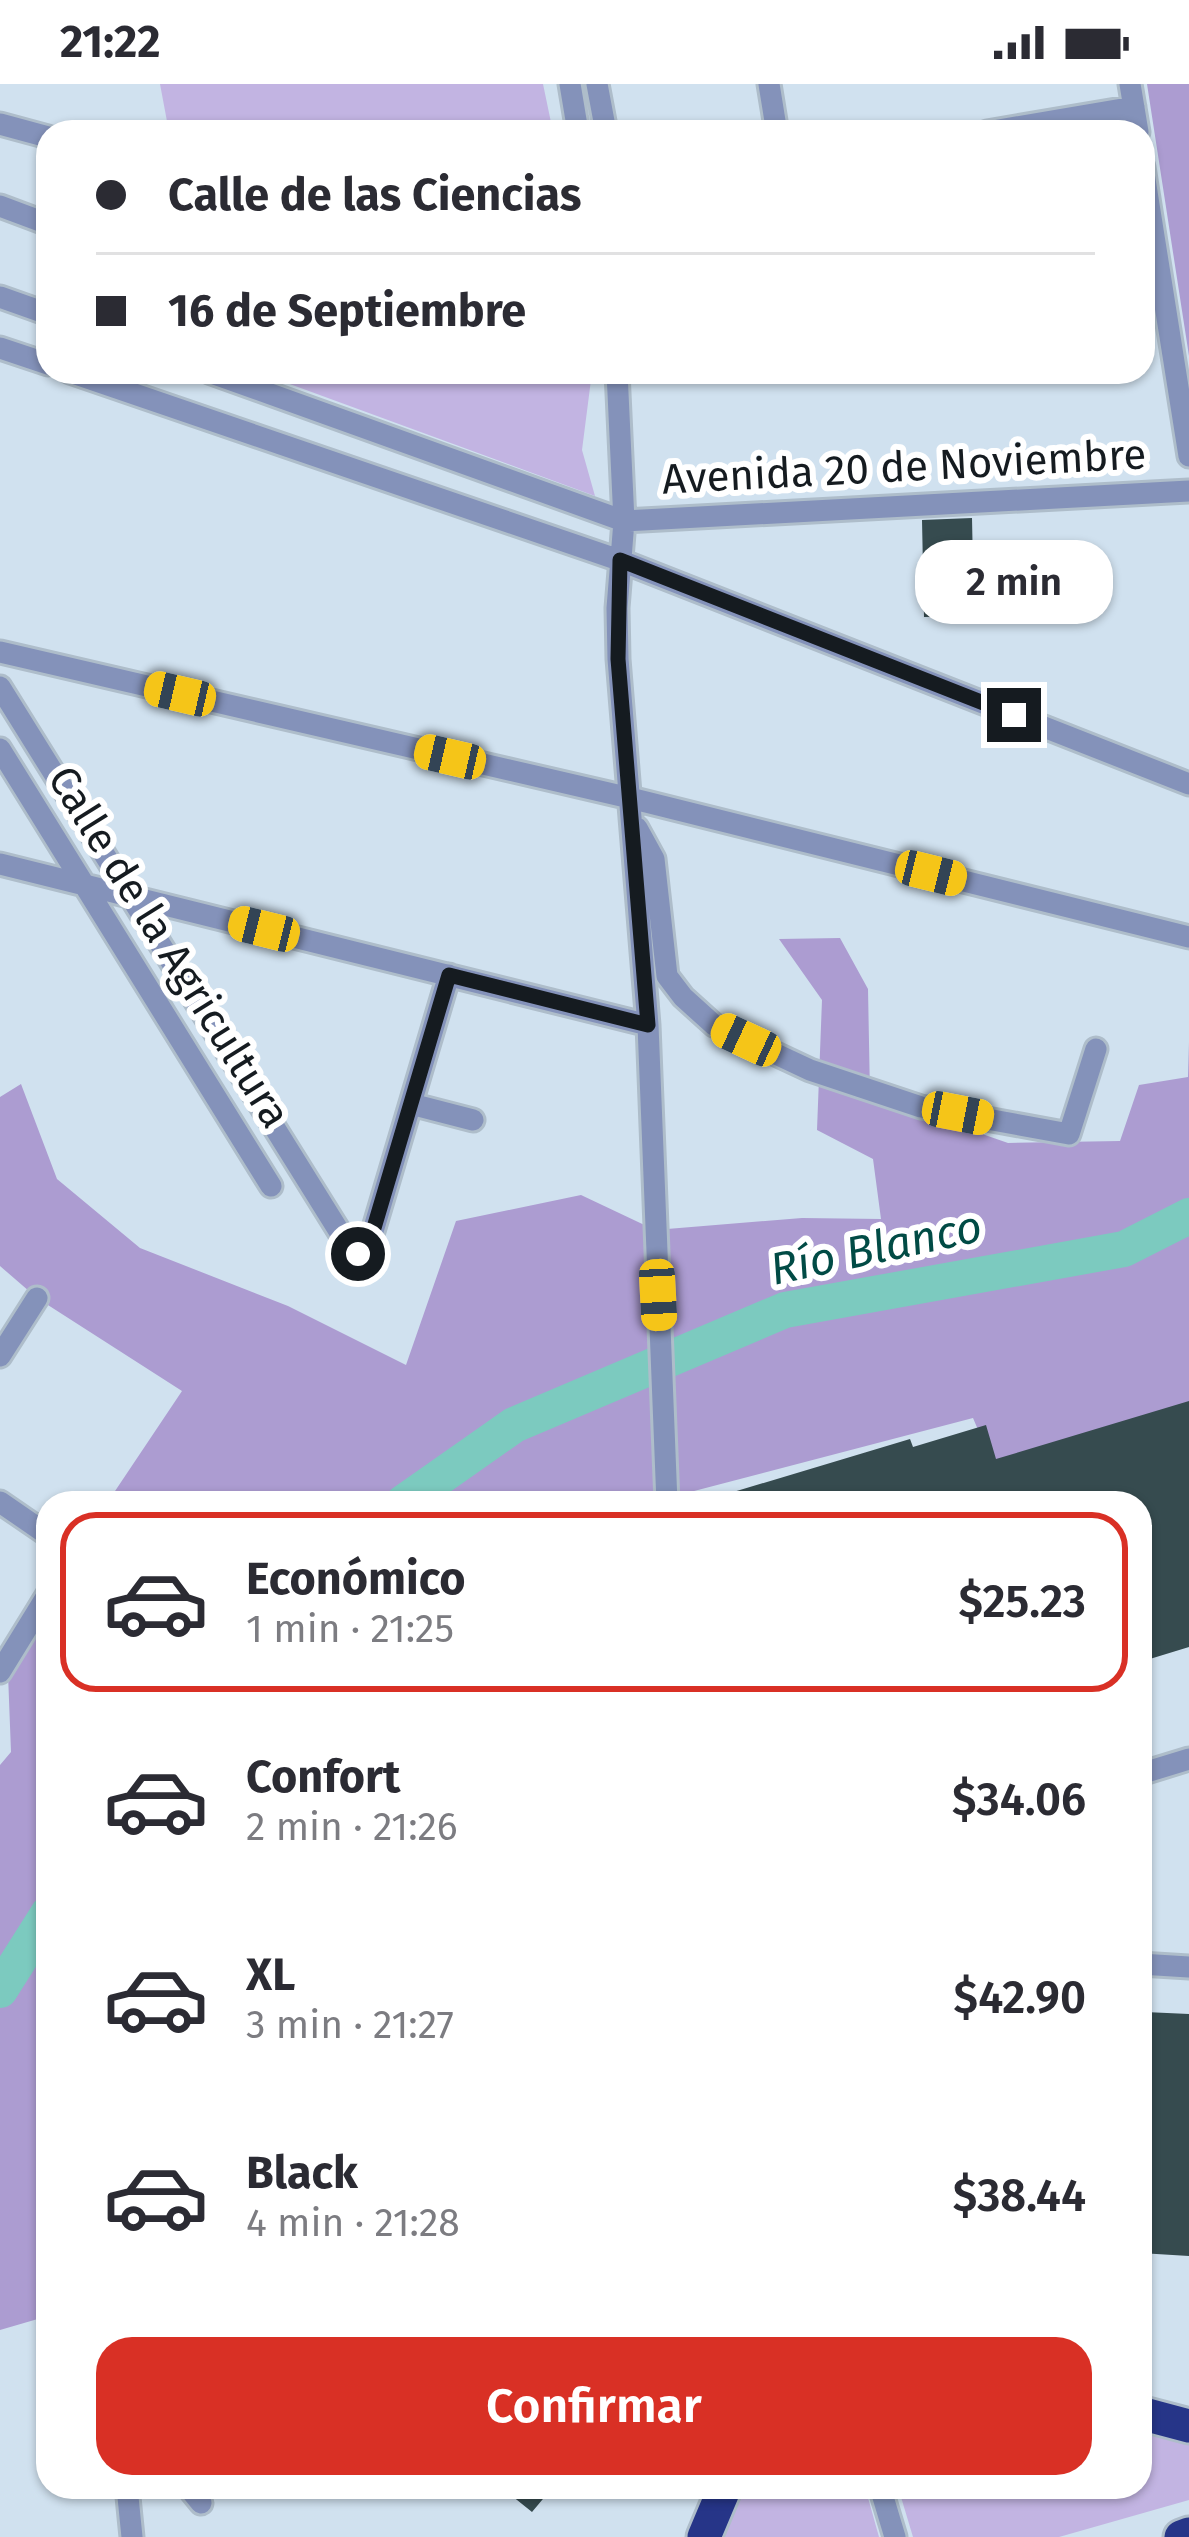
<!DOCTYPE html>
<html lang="es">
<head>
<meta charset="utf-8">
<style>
	body { margin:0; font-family:"Fira Sans",sans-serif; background:#f2f2f3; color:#2b2b33; height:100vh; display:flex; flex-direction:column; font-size:45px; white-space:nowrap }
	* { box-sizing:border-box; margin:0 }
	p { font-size:39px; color:#7c7c81 }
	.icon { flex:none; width:66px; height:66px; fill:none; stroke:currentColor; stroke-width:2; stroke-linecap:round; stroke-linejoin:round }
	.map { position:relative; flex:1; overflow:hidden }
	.sheet { position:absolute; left:36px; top:1407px; width:1116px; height:1008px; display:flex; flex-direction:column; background:#fff; border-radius:36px; box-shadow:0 3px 9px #0004 }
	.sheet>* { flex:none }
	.hud { position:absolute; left:36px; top:36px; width:1119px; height:264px; border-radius:36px; box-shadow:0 3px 9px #0004; display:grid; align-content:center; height:264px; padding:0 60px; background:#fff }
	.end { position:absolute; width:54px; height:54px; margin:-27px; border:15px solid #151b20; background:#fff; box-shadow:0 0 0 6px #fff }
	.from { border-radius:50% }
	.bubble { position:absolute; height:84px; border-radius:36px; background:#fff; box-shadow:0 3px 9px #0004; font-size:39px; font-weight:600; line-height:84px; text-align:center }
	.car { position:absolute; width:36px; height:72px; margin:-36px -18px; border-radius:15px; box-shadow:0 0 9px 3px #0007; background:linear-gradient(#f5c518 24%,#345 0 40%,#f5c518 0 76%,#345 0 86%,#f5c518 0) }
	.hud b { display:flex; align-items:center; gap:42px; height:114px; font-size:45px }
	.hud b+b { border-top:3px solid #e1e1e2 }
	.hud i { width:30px; height:30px; background:#2b2b33 }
	ul { padding:21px 0 0; list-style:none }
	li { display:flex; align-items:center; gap:36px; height:180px; margin:0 24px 18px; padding:0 36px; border:6px solid transparent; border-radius:36px }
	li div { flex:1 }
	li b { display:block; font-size:45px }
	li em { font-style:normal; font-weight:600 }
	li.on { border-color:#d93025 }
	li>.icon { width:108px; height:108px; stroke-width:1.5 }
	.primary-button { display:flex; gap:24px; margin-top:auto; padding:24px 60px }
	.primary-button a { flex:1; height:138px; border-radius:36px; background:#d93025; color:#fff; font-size:48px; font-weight:600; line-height:138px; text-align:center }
	.status { display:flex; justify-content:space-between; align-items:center; height:84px; padding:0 60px; background:#fff; direction:ltr }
	.status svg { height:33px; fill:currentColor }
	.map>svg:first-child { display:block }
	.green { fill:#c2b4e2 }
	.forest { fill:#ac9cd1 }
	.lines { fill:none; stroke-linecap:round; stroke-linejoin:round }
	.river { stroke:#7ccabf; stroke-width:36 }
	.building { fill:#364b4f }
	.minor-casing { stroke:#aebdca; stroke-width:27 }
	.highway-casing { stroke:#aebdca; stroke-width:39 }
	.minor { stroke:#8492ba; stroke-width:21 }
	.highway { stroke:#263588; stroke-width:33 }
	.route { stroke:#151b20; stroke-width:15 }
	.labels { text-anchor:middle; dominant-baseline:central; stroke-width:12; stroke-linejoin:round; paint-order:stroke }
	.street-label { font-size:42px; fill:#151b20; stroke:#fff }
	.water-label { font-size:45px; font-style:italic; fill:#014b45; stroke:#fff }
</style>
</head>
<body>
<div class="status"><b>21:22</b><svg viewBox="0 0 49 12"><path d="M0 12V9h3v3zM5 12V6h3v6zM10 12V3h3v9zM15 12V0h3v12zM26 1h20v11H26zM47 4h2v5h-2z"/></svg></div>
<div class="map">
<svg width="1189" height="2453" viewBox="0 0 1189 2453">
	<rect width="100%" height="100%" fill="#d0e1ef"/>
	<path class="green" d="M160 0H543L553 48H169Z
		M257 288H592L582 366 595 412Z
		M1140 2339 1189 2352V2416L1059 2453H913L898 2403H1140Z
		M738 2403H865L879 2453H714Z"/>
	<path class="forest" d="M1147 0H1189V272Z
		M840 854 868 905 870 1011 1008 1059 1120 1057 1139 1001 1188 993 1189 958V1318L994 1383 973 1334 675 1412 662 1419H107L182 1307 37 1214 0 1182V1013L21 1000 57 1095 140 1164 288 1222 406 1281 456 1137 581 1111 655 1146 802 1134 881 1135 873 1075 817 1046 822 916 779 855Z
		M48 1515V2232L0 2246V1681L11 1668 8 1590Z"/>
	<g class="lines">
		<path class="river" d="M403 1419 514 1341 785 1226 1124 1165 1189 1132
			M0 1906 48 1830"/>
	</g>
	<path class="building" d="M972 434 974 532 924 533 922 436Z
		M1189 1317V1563L1140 1578V1419H711L710 1415 910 1355 913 1363 986 1341 996 1375Z
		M1145 1928 1189 1930V2172L1140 2169V2005Z
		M501 2403H553L532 2428Z"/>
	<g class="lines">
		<defs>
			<path id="minor" d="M570 0 578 48
				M597 0 606 48
				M769 0 775 37
				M1130 0 1138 48
				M0 40 48 53
				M987 48 1134 23
				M1143 83 1189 372
				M0 122 48 140
				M0 213 48 230
				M0 264 48 280
				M70 288 619 476 1189 700
				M209 288 624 437 1189 407
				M617 288 624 437 617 524 618 575 648 941 667 1419
				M0 568 630 714 1189 853
				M0 603 352 1168 368 1164 449 891
				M0 665 271 1102
				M637 744 654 775 667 892 683 913 714 941 810 986 921 1023 1069 1050 1096 965
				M0 780 648 941
				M411 1020 473 1036
				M0 1272 37 1214
				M0 1418 48 1451
				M0 1588 48 1510
				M1140 1690 1189 1675
				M1140 1880 1189 1883
				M127 2403 132 2453
				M188 2403 201 2419
				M880 2403 895 2453"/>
			<path id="highway" d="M1140 2329 1189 2342
				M704 2453 725 2403
				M1181 2453 1189 2450"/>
		</defs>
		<use href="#minor" class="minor-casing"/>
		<use href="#highway" class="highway-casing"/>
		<use href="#minor" class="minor"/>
		<use href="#highway" class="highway"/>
	</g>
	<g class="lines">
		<path class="route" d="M358 1170 368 1164 449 891 648 941 618 575 620 476 1014 631"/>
	</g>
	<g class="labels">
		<g class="street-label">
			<text transform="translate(904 383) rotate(-3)">Avenida 20 de Noviembre</text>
			<text transform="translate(169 863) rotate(58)">Calle de la Agricultura</text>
		</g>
		<g class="water-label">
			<text transform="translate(876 1164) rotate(-12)">Río Blanco</text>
		</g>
	</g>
</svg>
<i class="end from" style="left:358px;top:1170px"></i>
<i class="end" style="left:1014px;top:631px"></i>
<div class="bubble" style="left:915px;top:456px;width:198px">2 min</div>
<i class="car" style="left:180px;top:610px;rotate:283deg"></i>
<i class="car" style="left:450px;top:673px;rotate:283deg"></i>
<i class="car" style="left:931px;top:789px;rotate:104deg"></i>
<i class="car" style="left:264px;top:845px;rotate:284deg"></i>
<i class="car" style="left:746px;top:956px;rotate:295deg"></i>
<i class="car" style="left:958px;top:1029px;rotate:101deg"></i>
<i class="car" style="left:658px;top:1211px;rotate:177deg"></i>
<div class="hud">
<b><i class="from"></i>Calle de las Ciencias</b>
<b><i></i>16 de Septiembre</b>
</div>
<section class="sheet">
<ul>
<li class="on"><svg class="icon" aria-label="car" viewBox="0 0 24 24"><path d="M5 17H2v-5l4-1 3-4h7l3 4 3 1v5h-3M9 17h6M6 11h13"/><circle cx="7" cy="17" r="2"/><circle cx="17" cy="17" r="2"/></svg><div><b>Económico</b><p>1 min · 21:25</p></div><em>$25.23</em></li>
<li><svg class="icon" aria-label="car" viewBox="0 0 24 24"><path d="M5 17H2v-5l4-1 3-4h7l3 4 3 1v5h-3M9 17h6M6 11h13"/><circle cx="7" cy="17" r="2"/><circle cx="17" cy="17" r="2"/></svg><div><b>Confort</b><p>2 min · 21:26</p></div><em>$34.06</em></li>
<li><svg class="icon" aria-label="car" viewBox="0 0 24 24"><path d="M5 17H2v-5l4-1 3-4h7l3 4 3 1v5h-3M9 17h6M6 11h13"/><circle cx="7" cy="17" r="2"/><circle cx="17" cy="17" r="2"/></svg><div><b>XL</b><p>3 min · 21:27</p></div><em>$42.90</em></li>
<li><svg class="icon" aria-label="car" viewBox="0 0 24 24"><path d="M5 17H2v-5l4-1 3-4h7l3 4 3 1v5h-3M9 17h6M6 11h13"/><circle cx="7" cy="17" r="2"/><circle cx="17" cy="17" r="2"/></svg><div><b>Black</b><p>4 min · 21:28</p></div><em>$38.44</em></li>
</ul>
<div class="primary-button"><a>Confirmar</a></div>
</section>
</div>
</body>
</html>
